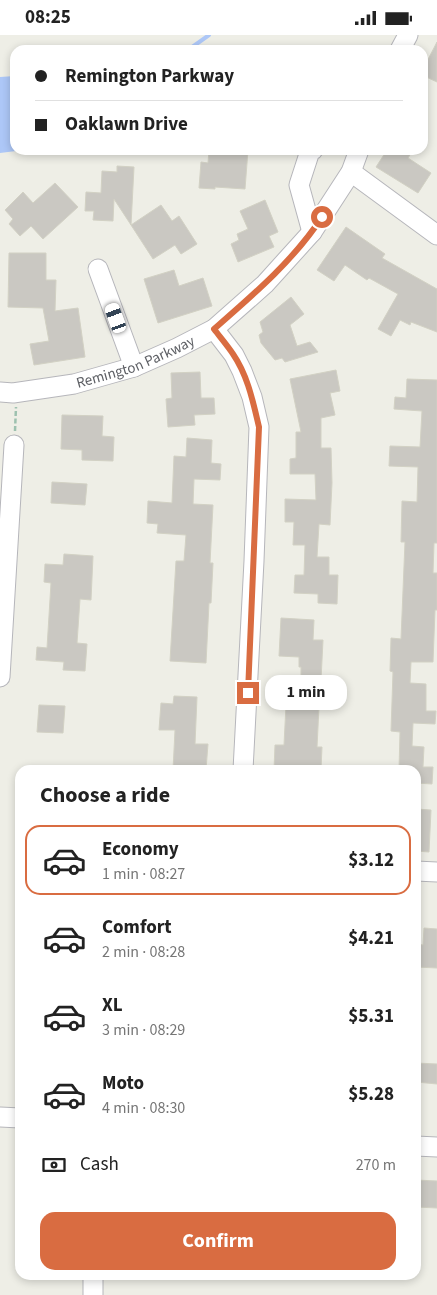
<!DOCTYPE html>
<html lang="en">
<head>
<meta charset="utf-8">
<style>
	body { margin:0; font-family:"Source Sans 3",sans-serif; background:#f6f6f6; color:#222; height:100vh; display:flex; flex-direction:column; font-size:19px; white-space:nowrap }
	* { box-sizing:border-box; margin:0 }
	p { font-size:16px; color:#767676 }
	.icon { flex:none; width:28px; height:28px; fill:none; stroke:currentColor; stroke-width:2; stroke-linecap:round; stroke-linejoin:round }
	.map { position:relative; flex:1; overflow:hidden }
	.drawer { position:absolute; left:15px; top:730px; width:406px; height:515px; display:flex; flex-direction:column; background:#fff; border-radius:15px; box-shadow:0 2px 8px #0003 }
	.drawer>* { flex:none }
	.banner { position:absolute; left:10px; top:10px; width:418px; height:110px; border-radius:15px; box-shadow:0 2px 8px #0003; display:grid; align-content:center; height:110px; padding:0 25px; background:#fff }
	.end { position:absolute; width:22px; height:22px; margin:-11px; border:6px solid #d96c41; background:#fff; box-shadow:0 0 0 2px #fff }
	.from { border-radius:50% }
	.bubble { position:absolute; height:35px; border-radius:15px; background:#fff; box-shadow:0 2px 8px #0003; font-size:16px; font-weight:700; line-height:35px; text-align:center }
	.car { position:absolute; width:15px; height:30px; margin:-15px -8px; border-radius:6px; box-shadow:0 0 4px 1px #0007; background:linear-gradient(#fff 24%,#345 0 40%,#fff 0 76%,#345 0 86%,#fff 0) }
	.banner b { display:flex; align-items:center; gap:18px; height:48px; font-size:19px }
	.banner b+b { border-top:1px solid #e0e0e0 }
	.banner i { width:12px; height:12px; background:#222 }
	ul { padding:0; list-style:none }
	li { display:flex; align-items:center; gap:15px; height:70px; margin:0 10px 8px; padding:0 15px; border:2px solid transparent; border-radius:15px }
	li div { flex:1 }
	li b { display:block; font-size:19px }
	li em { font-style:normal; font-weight:700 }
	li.current { border-color:#d96c41 }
	li>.icon { width:45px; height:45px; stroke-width:1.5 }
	h2 { padding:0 25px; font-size:22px; line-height:60px }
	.pay { display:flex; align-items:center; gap:12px; height:55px; padding:0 25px; font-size:19px }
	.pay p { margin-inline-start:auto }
	.cta { display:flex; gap:10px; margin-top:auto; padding:10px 25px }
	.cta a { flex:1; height:58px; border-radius:15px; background:#d96c41; color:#fff; font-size:20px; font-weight:700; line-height:58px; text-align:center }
	.status { display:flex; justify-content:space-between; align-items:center; height:35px; padding:0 25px; background:#fff; direction:ltr }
	.status svg { height:14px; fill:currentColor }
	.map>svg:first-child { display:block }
	.water { fill:#adc7f7 }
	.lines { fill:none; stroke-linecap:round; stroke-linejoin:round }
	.stream { stroke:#adc7f7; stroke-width:4 }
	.building { fill:#cac8c2; stroke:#d2d1c4 }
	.minor-casing { stroke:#b6b6bb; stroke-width:21 }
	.path { stroke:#9dc1af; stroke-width:2.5; stroke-dasharray:5 2.5; stroke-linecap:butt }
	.minor { stroke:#fff; stroke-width:19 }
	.route { stroke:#d96c41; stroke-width:6 }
	.labels { text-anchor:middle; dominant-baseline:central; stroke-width:5; stroke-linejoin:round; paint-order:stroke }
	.street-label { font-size:15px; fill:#5d5f64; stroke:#fff }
</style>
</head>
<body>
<div class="status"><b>08:25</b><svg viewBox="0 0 49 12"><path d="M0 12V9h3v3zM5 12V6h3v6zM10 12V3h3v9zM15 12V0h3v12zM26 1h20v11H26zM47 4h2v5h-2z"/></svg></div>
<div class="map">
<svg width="437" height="1260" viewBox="0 0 437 1260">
	<rect width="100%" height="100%" fill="#eeeee6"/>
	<path class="water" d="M15 41V115H24L0 118V42Z"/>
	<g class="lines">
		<path class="stream" d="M188 15 209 0"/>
	</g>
	<path class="building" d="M437 7V47L422 40V36Z
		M209 115H248L245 154 215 152V154L199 153 201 127 208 128Z
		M387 115H413L408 123 431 138 418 158 376 132Z
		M117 131 134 132 131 190 114 164 113 186 93 185 94 176H85L86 157 101 158 102 136 117 137Z
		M55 148 78 172 43 204 31 191 20 201 9 189 13 184 5 175 23 157 33 168Z
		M265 165 278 197 269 201 274 212 238 227 231 209 239 205 237 199 248 194 240 176Z
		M161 170 172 186 179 181 197 209 181 219 175 210 153 224 131 190Z
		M346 192 385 219 382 223 437 254V297L411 287 410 290 400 285 391 301 378 294 398 259 369 243 367 245 345 230 334 246 317 235Z
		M9 218H46V245H56L55 276 78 273 85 322 34 330 30 309 49 306 43 273 8 272Z
		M174 235 179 251 203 243 212 271 158 288 144 244Z
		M291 262 304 279 290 290 297 311 310 307 318 317 285 327 282 323 275 325 261 308 259 300 263 297 260 287Z
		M336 335 340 356 330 358 335 380 321 383V413H331L332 448 330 490 319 489 317 522H329V540H338L337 569 318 568V559L294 558 295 540H304L305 510H293L294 487H285V464L316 465 315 439H290V424L296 423V397H301L290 344Z
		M200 337 201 363H214L215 379 194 380 195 390 168 392 166 364 172 363 171 338Z
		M407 344 437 345V508H434L433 538H437V575H435L433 627H411L410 648 426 649V676H436L435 689 413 688 412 711 424 712 423 732H433L432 749 416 748V735H399L400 697 391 696 393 637 390 636 391 603 401 604 405 507H401L402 466 417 467 418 432 389 431 390 411 420 412 422 376 394 374 395 362 406 363Z
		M62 380 103 381 102 401 114 402 113 426 82 425V415L61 414Z
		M187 403 212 405 211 428 221 429 220 445 194 444 193 469 213 470 210 528H213L211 568H209L206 628 170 626 176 526H184L186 500 157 498 158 489 147 488 148 466 172 468 174 421 186 422Z
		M52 447 87 449 85 470 51 468Z
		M64 519 93 521 91 565 80 564 77 608 87 609 85 636 63 635 64 627 36 625 37 612 47 613 51 548 44 547 45 529 63 530Z
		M281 583 314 585 313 605H323L321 645H323L322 672H319L317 712H322L321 735H274L275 710H284L286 670 277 669 278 652 301 653V632H299V622L279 621Z
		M174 661 197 662 195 709H208L206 735H173L175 695H159L161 668 173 669Z
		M39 670 65 671 63 698 37 697Z
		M416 774 431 775 429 817 416 816Z
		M424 893 437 894V933L416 932V909L423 910Z
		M416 1028 437 1029V1049L416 1047Z
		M416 1145 437 1146V1173L416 1172Z"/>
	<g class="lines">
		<defs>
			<g id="minor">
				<path d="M400 15 408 0"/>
				<path d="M351 137 437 200"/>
				<path d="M312 197 299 150 310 116 313 115"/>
				<path d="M98 234 134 332"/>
				<path d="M214 294 234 320 242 336 252 362 259 392 254 526 243 735"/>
				<path id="s1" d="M0 357 13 358 74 349 134 332 177 313 214 294 265 249 312 197 351 137 359 115"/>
				<path d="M0 642 14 410"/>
				<path d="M416 836 437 837"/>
				<path d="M0 1082 20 1083"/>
				<path d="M416 1111 437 1112"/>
				<path d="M93 1260V1240"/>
			</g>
		</defs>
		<use href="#minor" class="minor-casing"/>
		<path class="path" d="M15 396 16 372"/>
		<use href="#minor" class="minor"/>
	</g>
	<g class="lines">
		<path class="route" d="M248 658 259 392C253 367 248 341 233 319 227 310 220 302 214 294 253 260 294 225 322 182"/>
	</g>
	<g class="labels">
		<g class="street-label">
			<text stroke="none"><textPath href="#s1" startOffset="140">Remington Parkway</textPath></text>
		</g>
	</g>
</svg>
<i class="end from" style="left:322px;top:182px"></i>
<i class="end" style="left:248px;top:658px"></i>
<div class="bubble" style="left:265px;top:640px;width:82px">1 min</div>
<i class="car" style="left:116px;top:283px;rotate:340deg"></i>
<div class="banner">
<b><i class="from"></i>Remington Parkway</b>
<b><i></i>Oaklawn Drive</b>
</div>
<section class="drawer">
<h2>Choose a ride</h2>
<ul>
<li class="current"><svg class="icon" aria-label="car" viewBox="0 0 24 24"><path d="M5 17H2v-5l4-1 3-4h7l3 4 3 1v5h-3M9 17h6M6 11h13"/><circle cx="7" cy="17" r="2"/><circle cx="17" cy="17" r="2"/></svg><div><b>Economy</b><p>1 min · 08:27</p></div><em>$3.12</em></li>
<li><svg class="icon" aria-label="car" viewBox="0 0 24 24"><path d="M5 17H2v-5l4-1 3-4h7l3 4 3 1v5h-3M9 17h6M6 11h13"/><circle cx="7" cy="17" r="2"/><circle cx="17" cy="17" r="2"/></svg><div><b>Comfort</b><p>2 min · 08:28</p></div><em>$4.21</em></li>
<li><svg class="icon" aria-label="car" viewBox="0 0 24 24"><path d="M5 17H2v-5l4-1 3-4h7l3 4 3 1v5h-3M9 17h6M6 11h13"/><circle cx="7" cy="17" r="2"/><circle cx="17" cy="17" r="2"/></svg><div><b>XL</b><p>3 min · 08:29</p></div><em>$5.31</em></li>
<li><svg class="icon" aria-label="car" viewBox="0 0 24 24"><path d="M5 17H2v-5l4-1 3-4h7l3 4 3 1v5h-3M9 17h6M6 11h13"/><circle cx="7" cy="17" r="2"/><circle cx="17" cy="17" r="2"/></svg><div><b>Moto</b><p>4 min · 08:30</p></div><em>$5.28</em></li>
</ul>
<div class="pay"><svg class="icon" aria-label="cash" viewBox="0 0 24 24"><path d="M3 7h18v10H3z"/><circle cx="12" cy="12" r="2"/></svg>Cash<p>270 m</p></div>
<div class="cta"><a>Confirm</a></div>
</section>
</div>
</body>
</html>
